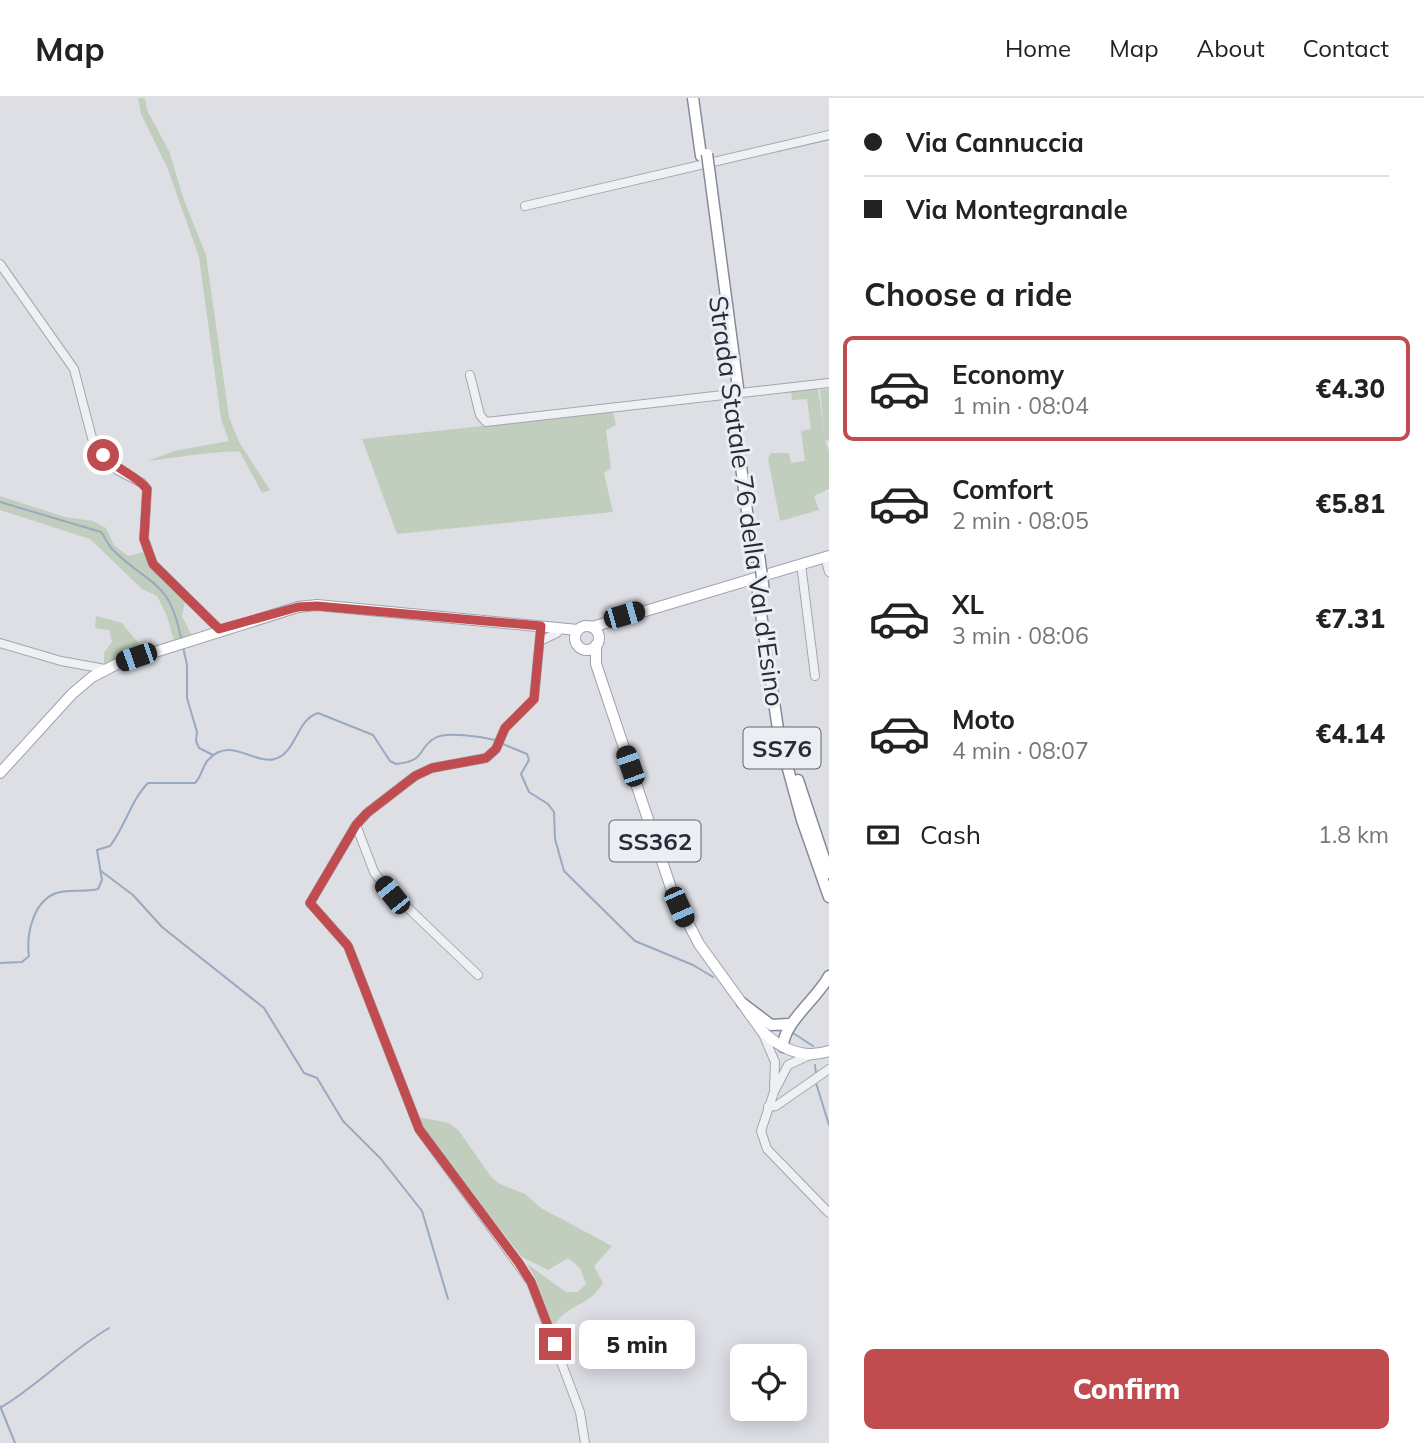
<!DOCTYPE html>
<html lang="en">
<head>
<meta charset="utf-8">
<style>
	body { margin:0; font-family:Mulish,sans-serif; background:#f6f6f6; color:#222; height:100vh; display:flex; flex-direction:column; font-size:26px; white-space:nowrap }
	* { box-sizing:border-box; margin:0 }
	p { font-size:23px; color:#767676 }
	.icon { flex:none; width:38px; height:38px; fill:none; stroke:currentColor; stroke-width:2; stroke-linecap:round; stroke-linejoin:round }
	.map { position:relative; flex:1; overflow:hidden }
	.details { display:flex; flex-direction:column; background:#fff; width:595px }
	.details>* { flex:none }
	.top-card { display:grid; align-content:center; height:154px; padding:0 35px; background:#fff }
	.tools { position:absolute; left:730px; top:1246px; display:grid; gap:14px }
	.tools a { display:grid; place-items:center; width:77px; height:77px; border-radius:10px; background:#fff; box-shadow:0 4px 18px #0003; font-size:35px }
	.end { position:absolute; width:32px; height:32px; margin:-16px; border:9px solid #c04c50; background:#fff; box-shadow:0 0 0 4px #fff }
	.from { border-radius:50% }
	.bubble { position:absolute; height:49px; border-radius:10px; background:#fff; box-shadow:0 4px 18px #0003; font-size:23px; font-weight:800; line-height:49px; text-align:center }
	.car { position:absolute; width:21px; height:42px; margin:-21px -10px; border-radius:9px; box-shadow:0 0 5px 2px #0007; background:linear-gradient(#222 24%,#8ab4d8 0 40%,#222 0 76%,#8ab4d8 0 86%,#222 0) }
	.top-card b { display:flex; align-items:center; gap:24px; height:66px; font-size:26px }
	.top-card b+b { border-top:2px solid #e0e0e0 }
	.top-card i { width:18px; height:18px; background:#222 }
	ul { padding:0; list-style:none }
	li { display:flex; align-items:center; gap:21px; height:105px; margin:0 14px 10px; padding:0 21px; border:4px solid transparent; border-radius:10px }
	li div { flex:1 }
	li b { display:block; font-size:26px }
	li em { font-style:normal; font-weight:800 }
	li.selected { border-color:#c04c50 }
	li>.icon { width:63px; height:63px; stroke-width:1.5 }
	h2 { padding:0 35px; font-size:32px; line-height:84px }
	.pay { display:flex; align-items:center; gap:18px; height:77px; padding:0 35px; font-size:26px }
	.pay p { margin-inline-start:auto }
	.action { display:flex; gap:14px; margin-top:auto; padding:14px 35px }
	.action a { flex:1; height:80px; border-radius:10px; background:#c04c50; color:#fff; font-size:28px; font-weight:800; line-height:80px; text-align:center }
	header { display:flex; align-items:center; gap:42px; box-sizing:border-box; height:98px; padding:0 35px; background:#fff; border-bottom:2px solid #e0e0e0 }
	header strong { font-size:33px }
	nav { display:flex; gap:38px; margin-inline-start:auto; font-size:24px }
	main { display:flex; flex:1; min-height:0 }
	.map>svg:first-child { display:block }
	.green { fill:#c1cebe }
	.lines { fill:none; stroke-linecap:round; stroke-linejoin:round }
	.stream { stroke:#9aa9c2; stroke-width:2 }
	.minor-casing { stroke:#a3a6ae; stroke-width:10 }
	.major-casing { stroke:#9da2af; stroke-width:12 }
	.highway-casing { stroke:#858b9a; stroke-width:13 }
	.minor { stroke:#eff0f4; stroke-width:8 }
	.major { stroke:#fff; stroke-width:10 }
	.highway { stroke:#fff; stroke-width:10 }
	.highway-bridge-casing { stroke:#858b9a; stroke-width:13; stroke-linecap:butt }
	.highway-bridge { stroke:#fff; stroke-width:10 }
	.route { stroke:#c04c50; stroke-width:9 }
	.labels { text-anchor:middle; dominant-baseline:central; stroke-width:6; stroke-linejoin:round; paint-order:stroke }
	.shield { fill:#eceef3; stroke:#636672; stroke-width:2 }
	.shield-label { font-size:24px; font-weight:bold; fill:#282c3a }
	.street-label { font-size:26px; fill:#282c3a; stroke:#eceef3 }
</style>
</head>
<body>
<header>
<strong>Map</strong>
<nav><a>Home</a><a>Map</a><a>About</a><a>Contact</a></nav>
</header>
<main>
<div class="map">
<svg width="829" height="1345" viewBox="0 0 829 1345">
	<rect width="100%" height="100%" fill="#dddfe5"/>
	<path class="green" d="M138 0H145L147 12 169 53 184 102 206 157 229 319 239 344 270 392 262 395 240 354C232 351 163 361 148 363L174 353 229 343 221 321 199 159 167 69 141 16Z
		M818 290 824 334 820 292 829 291V342L825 343 829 353V391L814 398 819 412 780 423 768 360 771 355H789L791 365 805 363 801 333 811 331 807 301 792 302 791 294Z
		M613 314 616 327 606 332 611 370 604 375 613 414 397 436 362 341Z
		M0 398 65 419 93 423 106 430 114 447 128 458 144 454 160 480 185 504 182 518 192 538 174 543 167 518 157 498 142 491 90 441 0 412Z
		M96 518 122 525 145 553 104 567V555L112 544 109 532 95 530Z
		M418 1019 449 1025 459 1033 492 1080 500 1086 525 1096 541 1110 612 1148 594 1168 603 1185C587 1211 570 1203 553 1229L535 1179 527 1166 566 1194H578L586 1186 580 1170 568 1160 548 1172 522 1159 434 1049Z"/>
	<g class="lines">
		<path class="stream" d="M0 404 101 434C106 440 108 447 113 452 149 488 169 480 181 540
			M183 549 187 567V600L197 634 196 643 199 650 213 657
			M503 646 527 656 529 662 521 676 529 694 548 706 554 714 555 741 564 773 635 843 693 867 713 879
			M101 773 133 797 162 829 264 910 304 975 317 980 343 1023 381 1061 422 1113 448 1201
			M0 865 22 864 29 858C26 837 33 805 54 796 68 790 84 795 98 791L102 782 97 752 110 748C125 729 131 702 148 685H195C202 678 202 669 208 662 230 637 254 667 275 661 297 654 296 622 318 615L373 637 390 663 396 666C427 663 417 650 435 640 446 633 482 639 495 642
			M793 935 813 948
			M815 967 816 976
			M816 985 829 1027
			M0 1308 15 1345
			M0 1310C39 1287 70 1253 109 1230"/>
		<defs>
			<path id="minor" d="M525 108 829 37
				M0 166 74 271 92 340 103 357 117 372 142 385 147 391 144 441 153 466 219 531
				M470 277 480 317 486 324 829 285
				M825 459 829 474
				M801 466 815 578
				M541 528 534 601 505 630 496 651 486 660 432 670 415 678 367 715 356 727 310 805 348 848 419 1031 531 1184 580 1314 585 1345
				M540 543 557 535
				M0 545 61 563 105 571
				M356 727 374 774 383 786 478 877
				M763 936 775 964 774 990
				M810 957 788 967 774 994 761 1033 767 1051 829 1115
				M768 1009 776 1008 829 971"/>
			<path id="major" d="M575 540a12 12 0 1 1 24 0a12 12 0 1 1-24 0Z
				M592 529 829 458
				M596 547V566L673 796 699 846 762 933C780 950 803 962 829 953
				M0 675 72 596 92 579 117 566 298 509 317 507 578 532"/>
			<path id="highway" d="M693 0 701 58
				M710 78 738 290
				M733 308 753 459
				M758 495 779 638 802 722 829 799
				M798 682 829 775
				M742 905 771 927 789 926
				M783 949C783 925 817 901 829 878"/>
		</defs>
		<use href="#minor" class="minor-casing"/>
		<use href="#major" class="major-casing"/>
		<use href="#highway" class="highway-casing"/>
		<use href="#minor" class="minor"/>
		<use href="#major" class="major"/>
		<use href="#highway" class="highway"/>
		<defs>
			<path id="highway-bridge" d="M707 56 710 78
				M731 291 733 308
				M759 457 764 494"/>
		</defs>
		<use href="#highway-bridge" class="highway-bridge-casing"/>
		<use href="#highway-bridge" class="highway-bridge"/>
	</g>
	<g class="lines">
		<path class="route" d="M103 357C116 371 136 377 147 391L144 441 153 466 219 531 298 509 317 508 541 528 534 601 505 630 496 651 486 660 432 670 415 678 367 715 356 727 310 805 348 848 419 1031 519 1165 531 1184 555 1246"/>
	</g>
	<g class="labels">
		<g class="shield">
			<rect x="743.5" y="629.5" width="77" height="41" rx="5"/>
			<rect x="609.5" y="722.5" width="91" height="41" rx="5"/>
		</g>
		<g class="shield-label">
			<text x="782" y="650">SS76</text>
			<text x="655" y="743">SS362</text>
		</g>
		<g class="street-label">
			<text transform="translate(747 403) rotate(82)">Strada Statale 76 della Val d'Esino</text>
		</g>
	</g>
</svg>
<div class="tools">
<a><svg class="icon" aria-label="locate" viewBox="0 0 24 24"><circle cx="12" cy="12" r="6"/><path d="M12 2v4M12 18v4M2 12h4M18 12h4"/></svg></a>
</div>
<i class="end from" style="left:103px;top:357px"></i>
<i class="end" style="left:555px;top:1246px"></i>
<div class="bubble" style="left:579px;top:1222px;width:116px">5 min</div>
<i class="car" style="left:624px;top:517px;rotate:74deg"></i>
<i class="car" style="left:136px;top:559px;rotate:251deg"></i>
<i class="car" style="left:630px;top:668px;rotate:341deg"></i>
<i class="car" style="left:392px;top:797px;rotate:321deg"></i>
<i class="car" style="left:679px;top:809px;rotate:156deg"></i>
</div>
<section class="details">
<div class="top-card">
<b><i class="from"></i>Via Cannuccia</b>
<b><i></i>Via Montegranale</b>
</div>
<h2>Choose a ride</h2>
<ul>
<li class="selected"><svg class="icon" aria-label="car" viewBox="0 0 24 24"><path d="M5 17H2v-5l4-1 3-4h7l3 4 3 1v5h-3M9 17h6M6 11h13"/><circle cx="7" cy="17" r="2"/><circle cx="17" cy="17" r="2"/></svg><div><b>Economy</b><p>1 min · 08:04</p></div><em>€4.30</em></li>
<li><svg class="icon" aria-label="car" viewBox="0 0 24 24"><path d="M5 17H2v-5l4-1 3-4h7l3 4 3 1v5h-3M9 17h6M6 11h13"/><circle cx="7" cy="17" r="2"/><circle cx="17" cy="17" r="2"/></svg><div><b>Comfort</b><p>2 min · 08:05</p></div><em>€5.81</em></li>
<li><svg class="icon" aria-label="car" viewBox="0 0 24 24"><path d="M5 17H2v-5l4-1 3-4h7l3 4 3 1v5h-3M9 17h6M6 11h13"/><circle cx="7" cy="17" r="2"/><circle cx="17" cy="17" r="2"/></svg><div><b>XL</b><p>3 min · 08:06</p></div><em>€7.31</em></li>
<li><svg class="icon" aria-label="car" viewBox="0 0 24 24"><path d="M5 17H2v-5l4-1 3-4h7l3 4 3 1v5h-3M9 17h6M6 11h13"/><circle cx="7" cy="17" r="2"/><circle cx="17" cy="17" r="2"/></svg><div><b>Moto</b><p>4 min · 08:07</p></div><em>€4.14</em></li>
</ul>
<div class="pay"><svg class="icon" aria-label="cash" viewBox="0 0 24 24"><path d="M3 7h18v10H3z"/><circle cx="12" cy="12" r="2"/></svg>Cash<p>1.8 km</p></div>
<div class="action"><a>Confirm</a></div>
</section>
</main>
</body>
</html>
